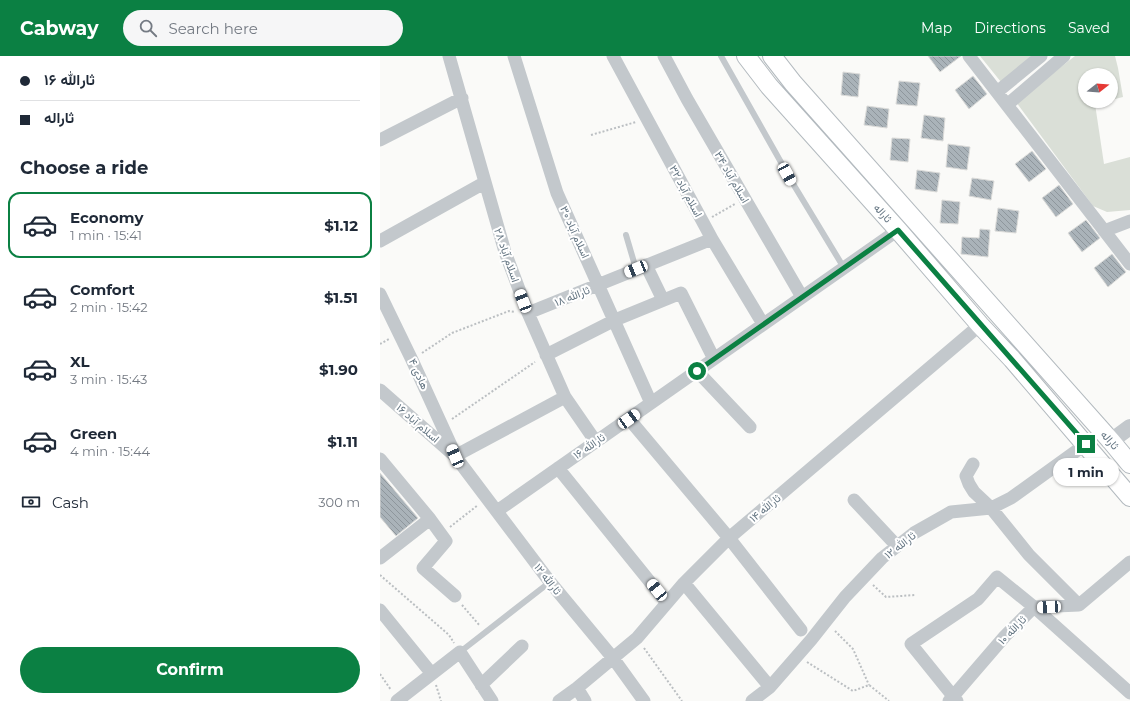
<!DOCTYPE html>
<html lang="en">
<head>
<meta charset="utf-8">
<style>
	body { margin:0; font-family:Montserrat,Vazirmatn,sans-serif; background:#f6f6f7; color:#1f2937; height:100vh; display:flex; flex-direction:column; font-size:15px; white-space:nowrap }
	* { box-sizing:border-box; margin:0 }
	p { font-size:13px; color:#747a83 }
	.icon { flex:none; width:22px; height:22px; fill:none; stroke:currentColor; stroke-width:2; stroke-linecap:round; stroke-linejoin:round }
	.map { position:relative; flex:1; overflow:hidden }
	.panel { display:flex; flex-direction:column; background:#fff; width:380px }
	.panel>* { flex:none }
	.top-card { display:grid; align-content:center; height:88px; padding:0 20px; background:#fff }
	.needle { width:26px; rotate:73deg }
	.fabs { position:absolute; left:698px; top:12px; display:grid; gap:8px }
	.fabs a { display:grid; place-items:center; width:40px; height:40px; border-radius:50%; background:#fff; box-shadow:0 1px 3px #0004; font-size:20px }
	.end { position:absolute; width:18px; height:18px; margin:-9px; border:5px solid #0b8043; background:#fff; box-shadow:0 0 0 2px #fff }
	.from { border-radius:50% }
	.bubble { position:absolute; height:28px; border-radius:14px; background:#fff; box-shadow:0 1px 3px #0004; font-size:13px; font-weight:700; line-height:28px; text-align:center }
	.car { position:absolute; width:12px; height:24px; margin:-12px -6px; border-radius:5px; box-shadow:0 0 3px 1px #0007; background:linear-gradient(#fff 24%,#345 0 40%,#fff 0 76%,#345 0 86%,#fff 0) }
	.top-card b { display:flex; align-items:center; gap:14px; height:38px; font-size:15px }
	.top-card b+b { border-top:1px solid #e0e1e3 }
	.top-card i { width:10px; height:10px; background:#1f2937 }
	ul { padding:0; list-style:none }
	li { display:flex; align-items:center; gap:12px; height:66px; margin:0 8px 6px; padding:0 12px; border:2px solid transparent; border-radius:12px }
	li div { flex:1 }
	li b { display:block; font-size:15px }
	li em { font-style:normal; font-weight:700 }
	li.selected { border-color:#0b8043 }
	li>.icon { width:36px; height:36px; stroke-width:1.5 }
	h2 { padding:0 20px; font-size:18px; line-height:48px }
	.pay { display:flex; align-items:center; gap:10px; height:44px; padding:0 20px; font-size:15px }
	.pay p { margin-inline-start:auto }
	.primary-button { display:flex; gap:8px; margin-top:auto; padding:8px 20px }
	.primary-button a { flex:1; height:46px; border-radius:24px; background:#0b8043; color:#fff; font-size:16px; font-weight:700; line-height:46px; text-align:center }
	header { display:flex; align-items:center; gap:24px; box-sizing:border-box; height:56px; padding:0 20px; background:#0b8043; color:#fff }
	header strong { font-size:19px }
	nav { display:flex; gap:22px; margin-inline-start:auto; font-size:14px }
	.search { width:280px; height:36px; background:#f6f6f7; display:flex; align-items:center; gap:10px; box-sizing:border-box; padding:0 14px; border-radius:22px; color:#747a83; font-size:15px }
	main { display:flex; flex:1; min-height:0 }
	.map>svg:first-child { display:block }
	.green { fill:#dadfd7 }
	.building { fill:url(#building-back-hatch); stroke:#dcdcda }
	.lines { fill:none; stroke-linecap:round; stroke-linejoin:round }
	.secondary-casing { stroke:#b3babf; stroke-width:20 }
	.path { stroke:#bbbfc2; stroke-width:2; stroke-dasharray:2 2; stroke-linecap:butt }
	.service { stroke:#c3c8cc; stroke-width:6 }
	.minor { stroke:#c3c8cc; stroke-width:13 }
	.tertiary { stroke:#c3c8cc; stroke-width:16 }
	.secondary { stroke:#fff; stroke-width:18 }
	.route { stroke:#0b8043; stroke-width:5 }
	.labels { text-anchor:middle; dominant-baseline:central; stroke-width:4; stroke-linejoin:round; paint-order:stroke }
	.street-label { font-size:11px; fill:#657683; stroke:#fff }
</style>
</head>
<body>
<header>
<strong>Cabway</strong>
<div class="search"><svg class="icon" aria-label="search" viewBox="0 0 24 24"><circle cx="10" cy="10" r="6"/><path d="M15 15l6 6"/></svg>Search here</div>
<nav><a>Map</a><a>Directions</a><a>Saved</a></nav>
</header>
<main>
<section class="panel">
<div class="top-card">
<b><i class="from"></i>ثارالله ۱۶</b>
<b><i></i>ثاراله</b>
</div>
<h2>Choose a ride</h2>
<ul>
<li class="selected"><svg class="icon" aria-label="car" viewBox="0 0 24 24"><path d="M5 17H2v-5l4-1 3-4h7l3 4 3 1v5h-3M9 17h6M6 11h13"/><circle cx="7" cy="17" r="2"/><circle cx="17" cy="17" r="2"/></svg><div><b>Economy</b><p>1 min · 15:41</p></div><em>$1.12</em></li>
<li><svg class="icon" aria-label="car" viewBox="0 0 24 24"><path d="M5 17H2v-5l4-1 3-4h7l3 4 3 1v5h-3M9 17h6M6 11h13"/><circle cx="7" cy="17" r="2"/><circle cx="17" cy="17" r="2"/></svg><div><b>Comfort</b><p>2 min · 15:42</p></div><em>$1.51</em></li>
<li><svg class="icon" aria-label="car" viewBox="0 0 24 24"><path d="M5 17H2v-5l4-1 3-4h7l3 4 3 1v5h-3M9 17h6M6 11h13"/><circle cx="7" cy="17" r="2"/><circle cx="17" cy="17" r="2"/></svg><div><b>XL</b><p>3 min · 15:43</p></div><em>$1.90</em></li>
<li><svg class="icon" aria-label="car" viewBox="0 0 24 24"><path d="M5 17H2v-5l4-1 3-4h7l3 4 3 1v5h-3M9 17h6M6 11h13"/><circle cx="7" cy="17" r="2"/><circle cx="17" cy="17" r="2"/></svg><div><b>Green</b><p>4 min · 15:44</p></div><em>$1.11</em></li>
</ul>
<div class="pay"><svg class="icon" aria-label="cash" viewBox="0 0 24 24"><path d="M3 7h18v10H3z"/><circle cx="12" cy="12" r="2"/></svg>Cash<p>300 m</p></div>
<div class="primary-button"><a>Confirm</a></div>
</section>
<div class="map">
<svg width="750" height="645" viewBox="0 0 750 645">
	<defs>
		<pattern id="building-back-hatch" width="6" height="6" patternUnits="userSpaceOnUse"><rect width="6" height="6" fill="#aab3b9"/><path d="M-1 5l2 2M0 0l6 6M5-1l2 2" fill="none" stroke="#8e969c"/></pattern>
	</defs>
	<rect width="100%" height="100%" fill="#fafaf8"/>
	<path class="green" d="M600 0H653L621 26Z
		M695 0H735L738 12 743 41 731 44V19H705V45H728L715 48 724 108 750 101V154L727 156 713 150 636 46Z"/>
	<path class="building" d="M548 0H581L560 16Z
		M463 16 480 18 478 41 461 39Z
		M593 20 607 38 589 53 575 34Z
		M519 25 540 27 537 50 516 48Z
		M487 50 509 53 507 72 484 69Z
		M544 59 565 62 563 85 541 82Z
		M512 82 530 83 528 106 510 104Z
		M568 88 590 91 587 114 566 111Z
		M652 95 666 113 649 126 635 108Z
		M537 114 560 117 557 136 535 133Z
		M592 122 614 125 611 144 589 140Z
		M679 129 693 148 676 161 662 142Z
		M562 144 580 146 578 168 560 167Z
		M618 152 639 155 636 177 615 175Z
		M706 164 720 182 702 196 688 177Z
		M600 173 610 174 608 201 581 198 582 181 599 182Z
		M732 198 746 216 728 231 714 212Z
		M0 417 38 462 16 480 0 461Z"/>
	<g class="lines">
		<defs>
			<path id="secondary" d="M366 0 389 30 518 174 600 269 632 303 750 441
				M392 0 413 27 461 81 731 385 750 408"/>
		</defs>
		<use href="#secondary" class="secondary-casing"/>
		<path class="path" d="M211 79 256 66
			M332 161 355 148
			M0 288 9 283
			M42 297 72 277 129 255 135 256
			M72 363 155 306
			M70 471 98 449
			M0 519 69 579 74 587
			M493 529 506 541 535 539
			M82 549 100 570
			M455 575 473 593 489 629
			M264 592 302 645
			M427 606 473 635 489 629 509 645
			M0 618 11 634
			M56 629 61 645"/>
		<path class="service" d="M341 0 415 131 464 212
			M246 179 256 213
			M80 596 170 526"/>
		<path class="minor" d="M69 0 125 196 148 257 185 341 216 386
			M134 0 177 137 271 347
			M233 0 332 183 383 268
			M284 0 307 43 422 241
			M589 0 750 208
			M617 36 661 0
			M627 49 684 0
			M0 84 82 42
			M724 175 750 165
			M0 185 104 127
			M266 209 283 244
			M0 238 32 304 74 396
			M148 257 332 183
			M166 299 235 264 301 237 334 303
			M317 315 370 371
			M0 334 75 400 170 526 233 602 264 645
			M249 363 349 482 421 574
			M75 400 185 341
			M0 403 50 463 66 485 43 512 75 540
			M593 408 586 420 589 428 594 436 611 452 649 499 699 549
			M178 412 287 547
			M474 444 517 490
			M117 455 518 174
			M0 502 50 463
			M304 527 390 631
			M0 554 52 618
			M101 629 142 590
			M197 632 205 645
			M17 645 80 596 112 645
			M179 645 197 632 257 582 304 527 349 482 600 269
			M372 645 390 631 431 584 465 541 502 502 534 477 571 456 611 452 631 442 706 388
			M569 645 625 580 654 551 699 549 750 506
			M577 645 531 588 598 543 617 521 654 551 750 637"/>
		<path class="tertiary" d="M731 385 750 371"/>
		<use href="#secondary" class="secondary"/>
	</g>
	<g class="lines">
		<path class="route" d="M317 315 518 174 706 388"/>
	</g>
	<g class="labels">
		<g class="street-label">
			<text transform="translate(352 121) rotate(60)">اسلام آباد ۳۴</text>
			<text transform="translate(306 135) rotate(62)">اسلام آباد ۳۲</text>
			<text transform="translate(503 157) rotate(48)">ثاراله</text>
			<text transform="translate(195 176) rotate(66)">اسلام آباد ۳۰</text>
			<text transform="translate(127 199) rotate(71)">اسلام آباد ۲۸</text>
			<text transform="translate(192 240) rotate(-22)">ثارالله ۱۸</text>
			<text transform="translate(39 318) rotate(65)">هادی ۴</text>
			<text transform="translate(38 367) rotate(41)">اسلام آباد ۱۶</text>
			<text transform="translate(730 384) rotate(49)">ثاراله</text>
			<text transform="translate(209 390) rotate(-35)">ثارالله ۱۶</text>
			<text transform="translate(385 452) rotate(-40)">ثارالله ۱۴</text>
			<text transform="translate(520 489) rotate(-38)">ثارالله ۱۲</text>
			<text transform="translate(168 523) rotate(52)">ثارالله ۱۲</text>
			<text transform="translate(632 574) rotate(-46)">ثارالله ۱۰</text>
		</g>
	</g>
</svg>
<div class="fabs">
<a><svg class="needle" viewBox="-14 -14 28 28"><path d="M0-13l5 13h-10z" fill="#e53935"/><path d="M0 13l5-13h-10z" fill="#747a83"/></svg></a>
</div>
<i class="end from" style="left:317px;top:315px"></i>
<i class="end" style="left:706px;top:388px"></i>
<div class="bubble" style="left:673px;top:402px;width:66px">1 min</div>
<i class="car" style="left:407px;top:118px;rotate:151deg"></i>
<i class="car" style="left:256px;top:213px;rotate:248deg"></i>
<i class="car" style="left:143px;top:245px;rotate:339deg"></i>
<i class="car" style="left:249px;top:363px;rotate:55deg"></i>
<i class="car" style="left:75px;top:400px;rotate:337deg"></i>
<i class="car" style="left:277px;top:534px;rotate:321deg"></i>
<i class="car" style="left:669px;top:551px;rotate:267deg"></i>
</div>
</main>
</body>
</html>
